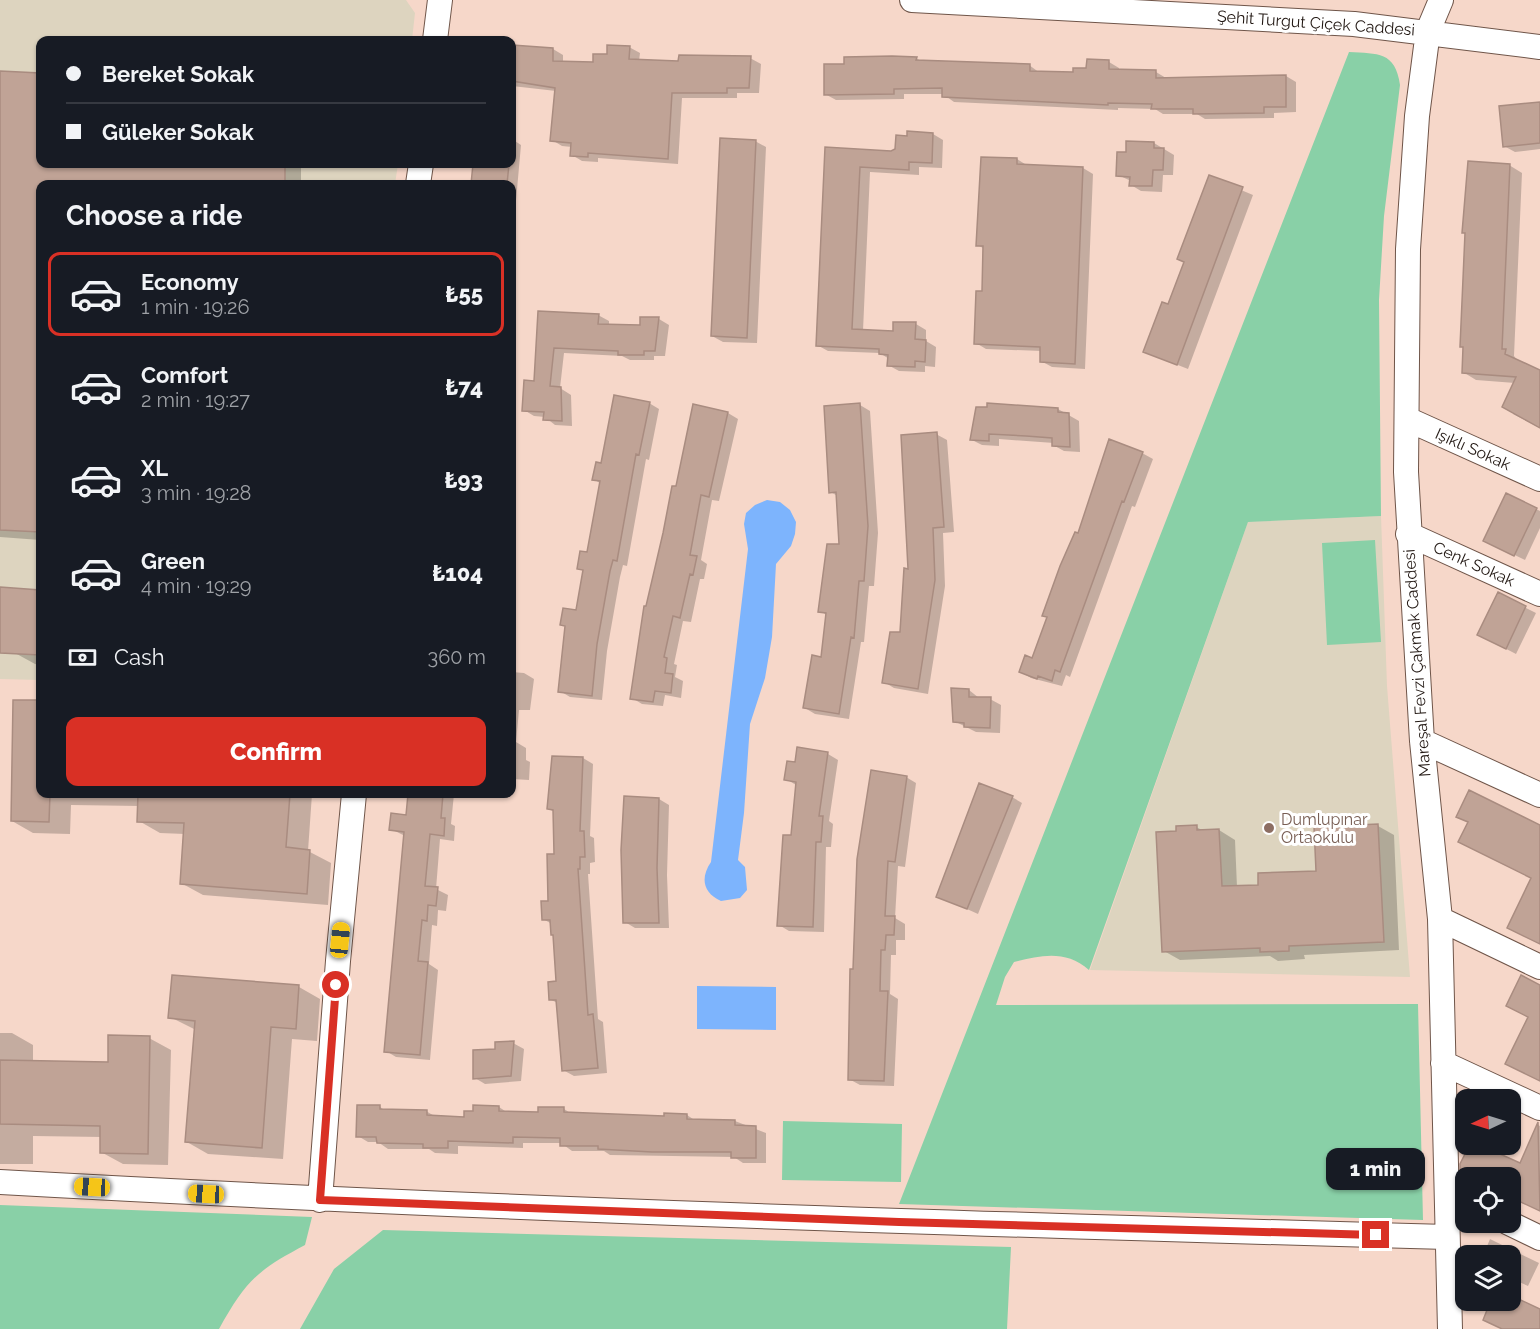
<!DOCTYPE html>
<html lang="en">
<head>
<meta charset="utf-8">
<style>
	body { margin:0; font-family:Raleway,sans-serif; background:#20242c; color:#f1f3f6; height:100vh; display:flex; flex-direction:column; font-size:22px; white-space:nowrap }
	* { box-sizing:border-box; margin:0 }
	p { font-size:20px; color:#9ea1a6 }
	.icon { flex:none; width:33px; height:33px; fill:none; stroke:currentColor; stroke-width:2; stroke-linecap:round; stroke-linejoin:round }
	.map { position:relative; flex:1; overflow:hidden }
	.panel { position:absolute; left:36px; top:180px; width:480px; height:618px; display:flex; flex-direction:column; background:#171b24; border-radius:12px; box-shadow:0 2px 4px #0004 }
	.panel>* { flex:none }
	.guide { position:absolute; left:36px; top:36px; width:480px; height:132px; border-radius:12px; box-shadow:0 2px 4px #0004; display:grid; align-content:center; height:132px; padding:0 30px; background:#171b24 }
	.needle { width:39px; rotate:266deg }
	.buttons { position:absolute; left:1455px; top:1089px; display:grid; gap:12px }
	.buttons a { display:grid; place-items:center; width:66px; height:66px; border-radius:12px; background:#171b24; box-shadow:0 2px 4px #0004; font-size:30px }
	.end { position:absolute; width:27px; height:27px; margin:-14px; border:8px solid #d93025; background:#fff; box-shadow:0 0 0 3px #fff }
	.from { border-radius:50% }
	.bubble { position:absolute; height:42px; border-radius:12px; background:#171b24; box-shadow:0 2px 4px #0004; font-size:20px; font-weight:800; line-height:42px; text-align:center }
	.car { position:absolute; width:18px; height:36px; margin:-18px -9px; border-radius:8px; box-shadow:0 0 4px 2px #0007; background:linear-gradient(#f5c518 24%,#345 0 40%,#f5c518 0 76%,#345 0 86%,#f5c518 0) }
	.guide b { display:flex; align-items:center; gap:21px; height:57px; font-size:22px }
	.guide b+b { border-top:2px solid #363941 }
	.guide i { width:15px; height:15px; background:#f1f3f6 }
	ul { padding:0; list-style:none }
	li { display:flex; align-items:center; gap:18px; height:84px; margin:0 12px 9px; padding:0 18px; border:3px solid transparent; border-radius:12px }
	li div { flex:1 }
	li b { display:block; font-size:22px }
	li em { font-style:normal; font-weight:800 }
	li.active { border-color:#d93025 }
	li>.icon { width:54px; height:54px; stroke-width:1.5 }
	h2 { padding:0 30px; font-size:27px; line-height:72px }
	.pay { display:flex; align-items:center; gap:15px; height:66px; padding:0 30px; font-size:22px }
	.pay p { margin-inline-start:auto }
	.primary-button { display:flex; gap:12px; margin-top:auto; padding:12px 30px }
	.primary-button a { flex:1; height:69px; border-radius:12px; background:#d93025; color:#fff; font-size:24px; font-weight:800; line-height:69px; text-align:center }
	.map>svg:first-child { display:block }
	.education { fill:#ddd4bf }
	.green { fill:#89d0a7 }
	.water { fill:#7db4fd }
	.shadow { fill:#0003 }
	.building { fill:#c0a396; stroke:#a98c80; stroke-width:1.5 }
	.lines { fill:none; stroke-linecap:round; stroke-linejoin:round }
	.minor-casing { stroke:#6f5549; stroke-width:26 }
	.minor { stroke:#fff; stroke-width:24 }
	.route { stroke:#d93025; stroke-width:8 }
	.education-dot { fill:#8d6e63; stroke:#fff; stroke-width:2 }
	.labels { text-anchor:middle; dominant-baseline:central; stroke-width:6; stroke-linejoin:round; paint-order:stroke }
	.street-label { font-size:16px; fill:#201611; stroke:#fff }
	.education-label { font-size:16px; fill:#785e54; stroke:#fff; text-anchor:start }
</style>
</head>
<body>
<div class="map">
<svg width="1540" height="1329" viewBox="0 0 1540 1329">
	<rect width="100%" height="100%" fill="#f6d7c9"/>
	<path class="education" d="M0 0H406L415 13 412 40H40V164H398L395 184H40V680L0 679Z
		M1381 516 1387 686 1410 977 1090 970 1248 522Z"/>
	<path class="green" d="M1349 52C1378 54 1395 51 1400 85L1384 216 1379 300 1381 516 1248 522 1089 970C1066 950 1042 955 1014 962L1005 977 996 1005 1418 1004 1423 1220 899 1204Z
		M1375 540 1381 642 1327 645 1322 543Z
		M783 1121 902 1124 901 1182 782 1180Z
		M0 1205 312 1217 305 1245C256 1271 246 1281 219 1329H0Z
		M383 1230 1011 1247 1007 1329H300L334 1269Z"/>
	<path class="water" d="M767 500 780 502 790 510 796 522 795 534 791 546 776 564 772 637 765 678 750 724 744 813 738 860 745 867 747 890 740 898 721 901C703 893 700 878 711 862L748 549 744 524 746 513 755 505Z
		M697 986 776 987V1030L697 1029Z"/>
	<path class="shadow" d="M512 46 553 49 563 55V63L594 64 629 47 640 53 639 61 680 63 750 58 761 64 759 93H737V98H682L678 164 598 158V162L582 161 572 155V147L562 146 552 140 556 91 512 86Z
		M916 58 923 62 1029 65 1040 73H1074L1109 62 1119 68V71L1156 72 1166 78 1286 76 1296 82V112L1274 113V118L1205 119 1197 114H1163L1155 109 1118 108V110L954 102 943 94H904V99L836 100 825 94 846 66Z
		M0 72 40 75V164H301V184H40V540L0 537Z
		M1540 103V149L1515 152 1504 146Z
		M933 134 943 140 942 168 919 167V175L870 172 863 331 894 332 916 324 926 330V341L936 347 935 367 925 366V372L899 371 888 365 889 359 880 353 828 351 817 345 826 149 891 152 909 137Z
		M512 139 521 145 513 234 512 184H472L474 164H512Z
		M755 141 766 147 757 343 723 342 712 336Z
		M1154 143 1174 155 1173 175H1163L1162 192 1141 191 1131 185V181L1118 175 1128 154Z
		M1017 159 1028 166 1083 168 1093 174 1085 369 1052 367 1041 361 1042 351 986 349 976 343 984 292 985 249 977 245Z
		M1509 165 1522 173 1514 356 1518 361 1540 372V428L1513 414 1515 383 1476 380 1463 372 1465 348 1461 346 1467 234 1464 232Z
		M1210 177 1253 195 1188 369 1145 352 1169 306 1185 263Z
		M539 312 598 315 609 321V325L642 326 659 319 669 325 665 356H654V360H630L622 356 564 353 560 388 571 395 572 426 555 425 545 417 534 416 524 410 536 382Z
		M649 403 659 409 649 460 646 459 627 566 623 565 620 577 607 651 602 700 570 697 560 691 566 627 562 624 578 612 585 572 579 568 589 554 601 484 594 479Z
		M860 405 870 411 878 533 874 586H869L864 642H861L849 719 815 714 805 708 823 659 827 615 820 611 840 546 838 496 830 492Z
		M694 406 728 413 738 419 719 501 712 500 701 560 707 564 704 579H700L691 622 683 621 674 664 677 665 675 677 683 681 681 698 665 695 663 706 642 704 632 698 647 608 678 488Z
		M1058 409 1079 421 1080 452 1064 451 1053 445 1054 443 999 439V446L982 445 972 440Z
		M936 434 947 440 954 532 943 533 945 586 928 694 894 688 884 682 902 633 910 570Z
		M1142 453 1153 459 1135 507 1132 506 1070 677 1066 675 1062 686 1031 678 1021 672 1033 660 1078 535Z
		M1536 509 1540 511V528L1525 560 1496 546Z
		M16 590 40 591V665L35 664 15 653Z
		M1498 594 1536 613 1516 654 1489 640Z
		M512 672 524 673 534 679 530 710H519L516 742 526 748V760L530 762 529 780 512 779Z
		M969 690 979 698 990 699 1001 705 1000 733 976 732 954 721Z
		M14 701 40 702V794H312L308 851 331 863 328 905 203 895 181 883 185 834 160 833 139 821V806L71 805 70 834 33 833 12 821Z
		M799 749 828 754 838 760 829 821 833 824 831 847H826L824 932 789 931 779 925 792 837 796 785 786 779 796 764Z
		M583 758 593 764 590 836 594 838 595 862 590 863V874H588L598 1019 603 1022 607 1073 574 1076 563 1070 558 1003 551 1000 557 983 555 935 552 924 543 919 549 902 556 855 555 812 549 809Z
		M906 777 916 783 905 867 898 866 895 918 905 924V940H896V955H891L890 994 898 999 894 1086 860 1085 849 1079 855 970Z
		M409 794H454L451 824 455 826 454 841 440 839 436 889 448 895 446 911 438 910 437 926 432 925 429 964 438 970 430 1060 396 1057 386 1051 405 836 391 829 407 816Z
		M1012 797 1022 803 978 914 938 896Z
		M625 798 659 799 669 805 667 875 669 928H635L625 922Z
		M1355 821 1364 826H1378L1394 835 1399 950 1304 955 1305 959 1278 961 1270 956 1180 960 1164 951 1178 832 1196 827 1204 831 1219 830 1235 840 1237 887 1260 886 1318 872 1335 827Z
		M299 987 320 999 317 1041 292 1039 283 1159 208 1154 187 1142 196 1030 170 1017Z
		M0 1033H12L33 1045V1062L109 1064 149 1038 171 1050 168 1165 123 1164 101 1152 102 1137 33 1136V1164H0Z
		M513 1043 524 1049 521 1081 485 1084 475 1078 497 1051Z
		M380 1107 386 1111H426L436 1117 465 1118 499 1107 508 1113 540 1114 564 1109 572 1114 666 1118 687 1115 696 1121H735L766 1133V1163H743L734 1157 610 1155 604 1151H572L561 1143H523V1148L458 1146V1154L435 1153 429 1149H388L378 1142H368L358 1136Z
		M1538 1125 1540 1126V1210L1510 1197 1520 1165Z
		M1490 1239 1539 1263 1528 1286 1510 1278V1256H1483Z"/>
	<path class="building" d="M512 45 553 48V61L593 62V54H607V45L630 46 629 59 678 61 679 55 751 56 749 88H727V93H672L668 159 588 153V157L570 156 571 143 550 141 555 88 512 81Z
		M892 56 917 57 916 60 1030 64V71L1073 72V68H1086L1087 59 1109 60V69L1156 70V78L1286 75V107H1264V113L1193 114V109H1151L1152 104 1108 103V105L942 97V88L894 89V94L824 95V64H844V57Z
		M0 71 40 73V164H285V184H40V532L0 530Z
		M1540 102V143L1503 147 1499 106Z
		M907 131 933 133 932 163 909 162V170L860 167 852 329 893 331V322H916L915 339 926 340 925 362 915 361V367L887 366 888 355 879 354V349L816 346 825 147 891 151 895 149 896 135 907 136Z
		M720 138 756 140 747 338 711 336Z
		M1126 141 1154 142V148H1164L1163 170H1153L1152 186H1129L1130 177 1116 176 1117 152H1126Z
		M981 157 1017 158V164L1083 167 1075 364 1040 362V347L974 344 976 291H982L983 246H976Z
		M1468 161 1510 164 1502 349H1506L1505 354 1540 370V428L1502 407 1516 377 1462 373 1463 347H1460L1465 233H1462Z
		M473 164H509L507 184H471Z
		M1209 175 1243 187 1177 365 1143 352 1162 302 1168 304 1184 262 1177 259Z
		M538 311 599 314 598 324 640 325V317H659L655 351H644V355H618V351L554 348 550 386 561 387 562 421 543 420 544 412 522 411 524 380 534 381Z
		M614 395 650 402 639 455 636 454 617 561 613 560 610 571 597 644 592 696 558 692 565 626 560 625 563 608 576 610 583 570 577 569 580 551 587 552 600 481 592 480 596 462 601 463Z
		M860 403 868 526 864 581H859L854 638 851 637 839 714 803 708 812 655 821 657 826 613 818 612 827 544H839L836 492 829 493 824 406Z
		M987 403 1058 408V412L1069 413 1070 447 1052 446V438L1026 436 989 434V441L970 440 976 407H987Z
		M693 404 728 412 709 497 701 495 690 555 697 556 693 575 690 574 680 618 673 616 664 657 667 658 665 673 673 674 671 693 655 691 653 702 630 699 644 606H646L663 533 672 486H676Z
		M937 432 944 527 933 528 935 580 918 689 882 683 890 632H900L904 568 908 569 901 435Z
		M1109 439 1143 452 1124 502 1122 501 1060 672 1055 670 1052 681 1038 676 1037 679 1019 672 1025 655 1032 658 1047 617 1042 616 1060 566 1075 532 1078 533Z
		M1506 493 1537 508 1514 556 1483 541Z
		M0 587 40 590V655L0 653Z
		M1498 592 1526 606 1506 649 1477 635Z
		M951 688 969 689V697H991L990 728 964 727V723L953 722Z
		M13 700H40V794H50L49 822 11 821Z
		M797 747 828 752 819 816H823L821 842H816L813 927 777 926 783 835H791L796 782 784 780 787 761 795 762Z
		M552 756 583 757 580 831H584L585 857H580V869H578L588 1015 593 1014 598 1068 562 1071 556 1000H549L548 982 556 981 553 935H551L550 920H542L541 901H548L547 854H554L553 810 547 809Z
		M871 770 907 776 895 862 888 861 885 916H895L894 935H886L885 950H881L880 991H888L884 1081 848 1080 850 969H853L857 859Z
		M979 783 1013 796 967 909 936 897Z
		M1469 790 1540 825V944L1507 928 1531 878 1458 842 1468 822 1456 817Z
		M138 794H290L286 847 310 850 307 894 180 884 184 823 137 822Z
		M408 794H443L441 818H445L444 836 430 834 425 886 438 887 436 906 428 905 427 921 422 920 418 961 428 962 420 1055 384 1052 404 832 389 830 391 813 406 815Z
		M624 796 659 798 657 868 659 923H623L621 850Z
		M1355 819 1356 825 1378 824 1384 942 1289 946V951L1260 952V948L1162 952 1156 832 1176 831V826L1197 825V830L1219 829 1222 886 1258 885V873L1316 871 1314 827 1334 826V820Z
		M172 975 299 985 296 1029 271 1027 262 1148 185 1142 195 1021 168 1018Z
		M1521 975 1540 985V1081L1505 1064 1528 1017 1506 1006Z
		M108 1035 150 1036 148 1154 100 1153V1126L0 1124V1060L108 1062Z
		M514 1041 511 1076 473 1079V1050L495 1049V1042Z
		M357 1105H380V1109L427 1110V1115L464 1117V1111H473V1105L499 1106V1111L538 1112V1107H564V1112L664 1116V1113L687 1114V1119L735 1120V1125L756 1126V1158H731V1152H652L598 1149V1146H560V1138L513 1137V1143L448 1141V1148H423V1144L377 1143 376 1137H356Z
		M1538 1122 1540 1211 1510 1197V1178H1469L1460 1174V1164L1470 1144H1478L1520 1163Z
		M1510 1295 1540 1309V1329H1502L1483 1320 1491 1300H1510Z"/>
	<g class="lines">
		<defs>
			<path id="minor" d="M912 0 1354 24 1540 47
				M1441 0 1428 31 1417 116 1408 249 1406 472 1422 741 1440 919 1450 1329
				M435 40 440 0
				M418 184 421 164
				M1407 419 1540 479
				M1408 534 1540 594
				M1422 741 1540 795
				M1440 919 1540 967
				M1443 1063 1540 1108
				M0 1182C482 1209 964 1224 1447 1237
				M320 1200 338 961 354 794
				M1507 1222 1540 1238"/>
		</defs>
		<use href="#minor" class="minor-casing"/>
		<use href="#minor" class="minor"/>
	</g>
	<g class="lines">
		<path class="route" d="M336 985 320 1200 899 1222 1376 1235"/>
	</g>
	<circle class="education-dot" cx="1269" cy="828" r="6"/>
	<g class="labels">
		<g class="street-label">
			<text transform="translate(1316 23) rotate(4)">Şehit Turgut Çiçek Caddesi</text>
			<text transform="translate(1473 449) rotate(24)">Işıklı Sokak</text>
			<text transform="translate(1474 564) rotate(24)">Cenk Sokak</text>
			<text transform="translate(1417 663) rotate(-94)">Mareşal Fevzi Çakmak Caddesi</text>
		</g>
		<g class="education-label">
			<text x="1281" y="819">Dumlupınar<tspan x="1281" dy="18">Ortaokulu</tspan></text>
		</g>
	</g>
</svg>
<div class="buttons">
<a><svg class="needle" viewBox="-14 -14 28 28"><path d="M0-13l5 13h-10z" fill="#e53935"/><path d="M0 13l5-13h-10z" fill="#9ea1a6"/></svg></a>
<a><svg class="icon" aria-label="locate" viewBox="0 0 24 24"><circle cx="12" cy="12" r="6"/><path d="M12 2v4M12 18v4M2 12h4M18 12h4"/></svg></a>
<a><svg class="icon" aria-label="layers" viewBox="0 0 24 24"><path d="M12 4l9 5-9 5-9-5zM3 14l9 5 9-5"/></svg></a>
</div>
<i class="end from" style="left:336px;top:985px"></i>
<i class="end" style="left:1376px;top:1235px"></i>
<div class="bubble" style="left:1326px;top:1148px;width:99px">1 min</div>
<i class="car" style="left:340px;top:940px;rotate:6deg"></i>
<i class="car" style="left:92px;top:1187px;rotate:273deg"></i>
<i class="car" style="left:206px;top:1194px;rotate:273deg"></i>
<div class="guide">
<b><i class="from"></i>Bereket Sokak</b>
<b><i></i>Güleker Sokak</b>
</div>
<section class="panel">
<h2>Choose a ride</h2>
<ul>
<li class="active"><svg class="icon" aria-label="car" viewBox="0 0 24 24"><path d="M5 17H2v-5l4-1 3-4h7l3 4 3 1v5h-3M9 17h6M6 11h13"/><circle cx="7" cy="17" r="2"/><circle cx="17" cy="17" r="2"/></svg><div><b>Economy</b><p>1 min · 19:26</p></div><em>₺55</em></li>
<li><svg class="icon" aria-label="car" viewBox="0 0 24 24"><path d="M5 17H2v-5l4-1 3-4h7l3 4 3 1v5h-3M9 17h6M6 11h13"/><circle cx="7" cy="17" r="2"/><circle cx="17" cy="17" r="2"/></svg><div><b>Comfort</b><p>2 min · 19:27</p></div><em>₺74</em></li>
<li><svg class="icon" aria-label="car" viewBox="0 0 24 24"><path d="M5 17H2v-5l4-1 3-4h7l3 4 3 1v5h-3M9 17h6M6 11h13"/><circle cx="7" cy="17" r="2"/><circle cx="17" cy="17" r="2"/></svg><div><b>XL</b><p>3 min · 19:28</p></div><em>₺93</em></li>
<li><svg class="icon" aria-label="car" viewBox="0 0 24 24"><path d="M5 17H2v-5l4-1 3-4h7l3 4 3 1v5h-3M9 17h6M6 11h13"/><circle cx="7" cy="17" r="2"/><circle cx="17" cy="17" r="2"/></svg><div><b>Green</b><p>4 min · 19:29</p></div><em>₺104</em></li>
</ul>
<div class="pay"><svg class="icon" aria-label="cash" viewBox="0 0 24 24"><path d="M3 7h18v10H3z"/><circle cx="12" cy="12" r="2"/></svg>Cash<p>360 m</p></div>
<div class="primary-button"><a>Confirm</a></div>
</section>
</div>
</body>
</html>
